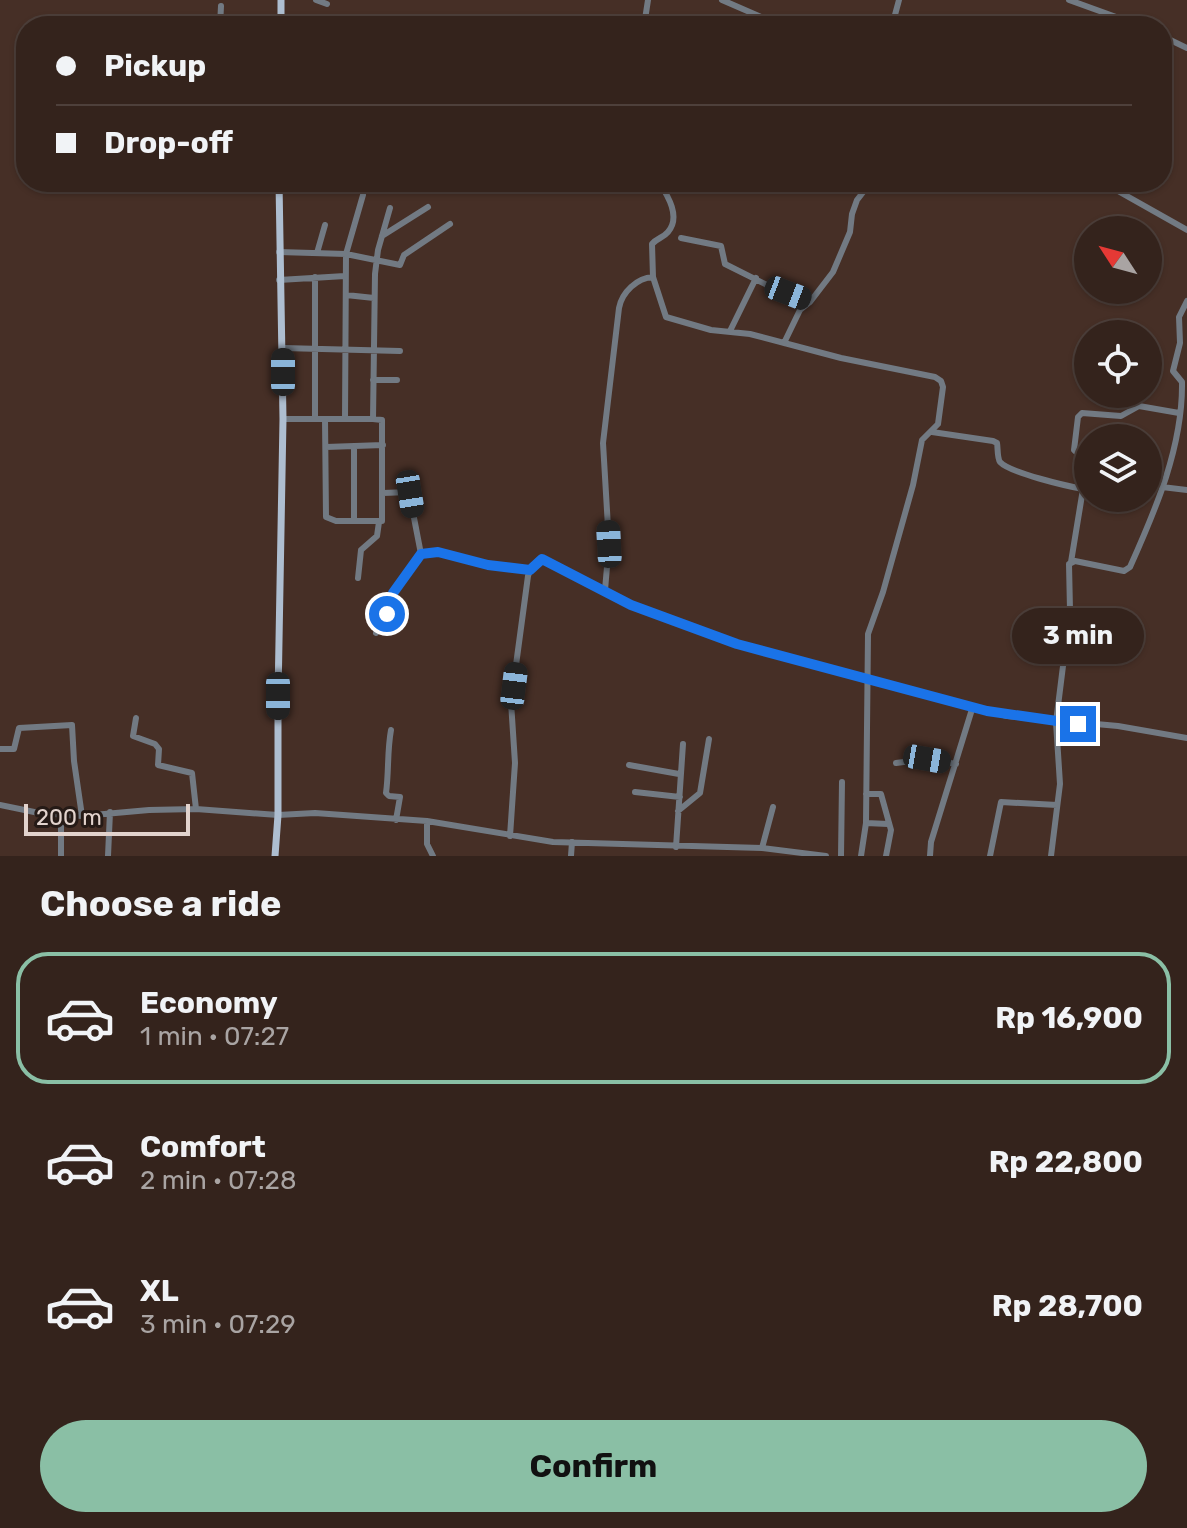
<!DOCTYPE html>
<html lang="en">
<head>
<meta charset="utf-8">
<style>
	body { margin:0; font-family:Rubik,sans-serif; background:#3c2b25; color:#f1f3f6; height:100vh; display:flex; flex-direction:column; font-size:30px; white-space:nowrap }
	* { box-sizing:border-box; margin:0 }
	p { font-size:26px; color:#a9a4a3 }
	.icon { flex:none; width:44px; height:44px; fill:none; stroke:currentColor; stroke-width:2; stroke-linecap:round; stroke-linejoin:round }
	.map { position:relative; height:856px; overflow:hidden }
	.drawer { display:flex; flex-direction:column; background:#34231c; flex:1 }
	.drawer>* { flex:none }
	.guide { position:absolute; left:16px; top:16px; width:1156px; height:176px; border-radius:32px; box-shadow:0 2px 6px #0004,0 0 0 2px #4e403b; display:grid; align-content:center; height:176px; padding:0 40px; background:#34231c }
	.needle { width:52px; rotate:306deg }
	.fabs { position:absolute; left:1074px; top:216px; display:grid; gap:16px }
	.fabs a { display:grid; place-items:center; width:88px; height:88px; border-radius:50%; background:#34231c; box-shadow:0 2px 6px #0004,0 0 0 2px #4e403b; font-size:40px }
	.scale { position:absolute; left:24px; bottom:20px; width:166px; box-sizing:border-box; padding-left:8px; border:4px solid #e2d3cd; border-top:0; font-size:22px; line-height:28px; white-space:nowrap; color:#e2d3cd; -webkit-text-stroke:6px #251a16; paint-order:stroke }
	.end { position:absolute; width:36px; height:36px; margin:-18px; border:10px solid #1a73e8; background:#fff; box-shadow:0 0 0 4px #fff }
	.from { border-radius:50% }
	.bubble { position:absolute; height:56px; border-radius:28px; background:#34231c; box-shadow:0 2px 6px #0004,0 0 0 2px #4e403b; font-size:26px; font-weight:700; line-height:56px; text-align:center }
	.car { position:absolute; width:24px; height:48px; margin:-24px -12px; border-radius:10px; box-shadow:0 0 6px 2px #0007; background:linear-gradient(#222 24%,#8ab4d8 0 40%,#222 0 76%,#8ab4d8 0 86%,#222 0) }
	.guide b { display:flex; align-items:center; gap:28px; height:76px; font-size:30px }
	.guide b+b { border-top:2px solid #4e403b }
	.guide i { width:20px; height:20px; background:#f1f3f6 }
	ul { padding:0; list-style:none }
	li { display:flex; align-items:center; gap:24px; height:132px; margin:0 16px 12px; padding:0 24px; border:4px solid transparent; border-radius:32px }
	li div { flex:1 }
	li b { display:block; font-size:30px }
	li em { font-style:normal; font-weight:700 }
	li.selected { border-color:#8abfa5 }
	li>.icon { width:72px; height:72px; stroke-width:1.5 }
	h2 { padding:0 40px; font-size:36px; line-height:96px }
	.cta { display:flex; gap:16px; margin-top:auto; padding:16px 40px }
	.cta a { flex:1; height:92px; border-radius:48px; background:#8abfa5; color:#111; font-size:32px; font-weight:700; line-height:92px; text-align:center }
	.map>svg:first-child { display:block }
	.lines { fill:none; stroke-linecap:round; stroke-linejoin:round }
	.minor { stroke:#727a83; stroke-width:6 }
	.major { stroke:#aebed0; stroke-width:7 }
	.route { stroke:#1a73e8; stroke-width:10 }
</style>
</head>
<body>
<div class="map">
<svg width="1187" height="856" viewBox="0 0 1187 856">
	<rect width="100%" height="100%" fill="#462f26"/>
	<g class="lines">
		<path class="minor" d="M316 0 327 4
			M722 0 782 26
			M1069 0 1141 26
			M220 26 221 6
			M644 26 648 0
			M892 26 899 0
			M1162 36 1187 48
			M659 182C668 196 681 217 668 232 663 238 657 238 652 244L653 277 666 317 711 330 750 334 841 358 935 377 941 381 943 387 938 424 922 440 913 485 883 592 868 634 866 823 861 856
			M1102 182 1187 230
			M382 236 428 207
			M681 238 721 246 725 264 779 291 810 302
			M279 252 346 254 400 265 404 255 450 224
			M317 253 325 225
			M279 280 345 276
			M346 295 374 298
			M730 331 756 278
			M784 343 800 310 810 302 833 272 850 232 852 214 857 200 871 182
			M283 348 400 351
			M373 380H397
			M283 419H373L382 420V521H336L326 517 325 419
			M315 419V277
			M345 419 346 254 363 195
			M373 419 375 274 378 250 390 208
			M932 432 993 441 997 443C998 448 997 458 1000 462 1010 473 1067 486 1083 489L1071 562
			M326 447 383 445
			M1088 466 1085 460 1074 450 1078 417 1082 413 1121 416 1139 406 1179 413
			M1162 487 1187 490
			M1083 489 1088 469
			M383 493 409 492 421 554 438 552 488 565 530 570
			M354 521V446
			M358 578 361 550 377 536 379 522
			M605 590 609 544 603 443 619 308C622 292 637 278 653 277
			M376 633 382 617 389 611 393 593 421 554
			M136 718 133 736 155 744 159 749 158 765 192 773 196 809
			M391 730C387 752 389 771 386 793L389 796 400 797 396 820
			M0 749H14L19 728 72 725 74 761 82 816
			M896 763 927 759 956 764
			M629 765 679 774
			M635 792 680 797
			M866 794H881L891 830 886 856
			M0 805 39 813 82 816 149 810 196 809 278 815 315 813 427 821 553 842 762 848 826 856
			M678 811 700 793 709 739
			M427 821V844L433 856
			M866 823 888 824
			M510 836 515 763 511 702 528 576 530 570 542 559 631 605 737 644 1007 716 1118 726 1187 738
			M676 847 683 744
			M762 848 773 807
			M61 856V815
			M108 856 110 812
			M571 856 572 842
			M841 856 842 782
			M930 856 931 842 973 706
			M990 856 1001 802 1057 805
			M1051 856 1060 784 1056 722 1070 610 1069 564 1075 561 1124 571 1130 567C1156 509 1183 446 1182 382L1173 371 1180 343 1179 317 1187 301"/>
		<path class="major" d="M281 26V0
			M275 856 278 815V696L283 419 279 182"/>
	</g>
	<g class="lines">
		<path class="route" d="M387 614 393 593 421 554 438 552 488 565 530 570 542 559 631 605 737 644 987 711 1078 724"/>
	</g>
</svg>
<div class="fabs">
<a><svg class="needle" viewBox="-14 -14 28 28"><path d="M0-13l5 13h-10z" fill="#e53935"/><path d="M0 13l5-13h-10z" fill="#a9a4a3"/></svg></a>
<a><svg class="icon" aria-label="locate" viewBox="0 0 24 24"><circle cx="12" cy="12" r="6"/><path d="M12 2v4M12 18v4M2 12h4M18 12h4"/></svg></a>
<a><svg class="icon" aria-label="layers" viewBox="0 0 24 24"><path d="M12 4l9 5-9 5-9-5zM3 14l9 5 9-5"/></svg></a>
</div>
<div class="scale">200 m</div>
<i class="end from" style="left:387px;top:614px"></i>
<i class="end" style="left:1078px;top:724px"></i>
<div class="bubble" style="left:1012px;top:608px;width:132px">3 min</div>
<i class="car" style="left:788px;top:293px;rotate:111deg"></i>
<i class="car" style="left:283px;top:372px;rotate:0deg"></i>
<i class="car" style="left:410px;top:494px;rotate:171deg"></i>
<i class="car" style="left:609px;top:544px;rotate:357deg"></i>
<i class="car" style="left:514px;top:686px;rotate:7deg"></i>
<i class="car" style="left:278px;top:696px;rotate:180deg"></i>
<i class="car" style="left:927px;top:759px;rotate:100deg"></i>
<div class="guide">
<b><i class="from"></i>Pickup</b>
<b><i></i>Drop-off</b>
</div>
</div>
<section class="drawer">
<h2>Choose a ride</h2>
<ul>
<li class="selected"><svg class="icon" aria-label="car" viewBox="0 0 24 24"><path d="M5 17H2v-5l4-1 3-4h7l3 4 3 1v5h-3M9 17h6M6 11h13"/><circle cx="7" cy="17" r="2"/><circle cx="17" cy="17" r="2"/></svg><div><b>Economy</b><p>1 min · 07:27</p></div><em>Rp 16,900</em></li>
<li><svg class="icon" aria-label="car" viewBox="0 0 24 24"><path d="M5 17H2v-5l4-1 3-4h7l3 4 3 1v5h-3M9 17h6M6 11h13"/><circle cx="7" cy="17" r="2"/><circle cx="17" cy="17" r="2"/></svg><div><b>Comfort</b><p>2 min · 07:28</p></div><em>Rp 22,800</em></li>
<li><svg class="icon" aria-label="car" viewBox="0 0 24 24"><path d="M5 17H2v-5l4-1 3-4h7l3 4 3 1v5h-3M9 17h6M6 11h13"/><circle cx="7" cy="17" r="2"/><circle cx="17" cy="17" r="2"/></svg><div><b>XL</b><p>3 min · 07:29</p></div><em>Rp 28,700</em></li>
</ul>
<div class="cta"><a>Confirm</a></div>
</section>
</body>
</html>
